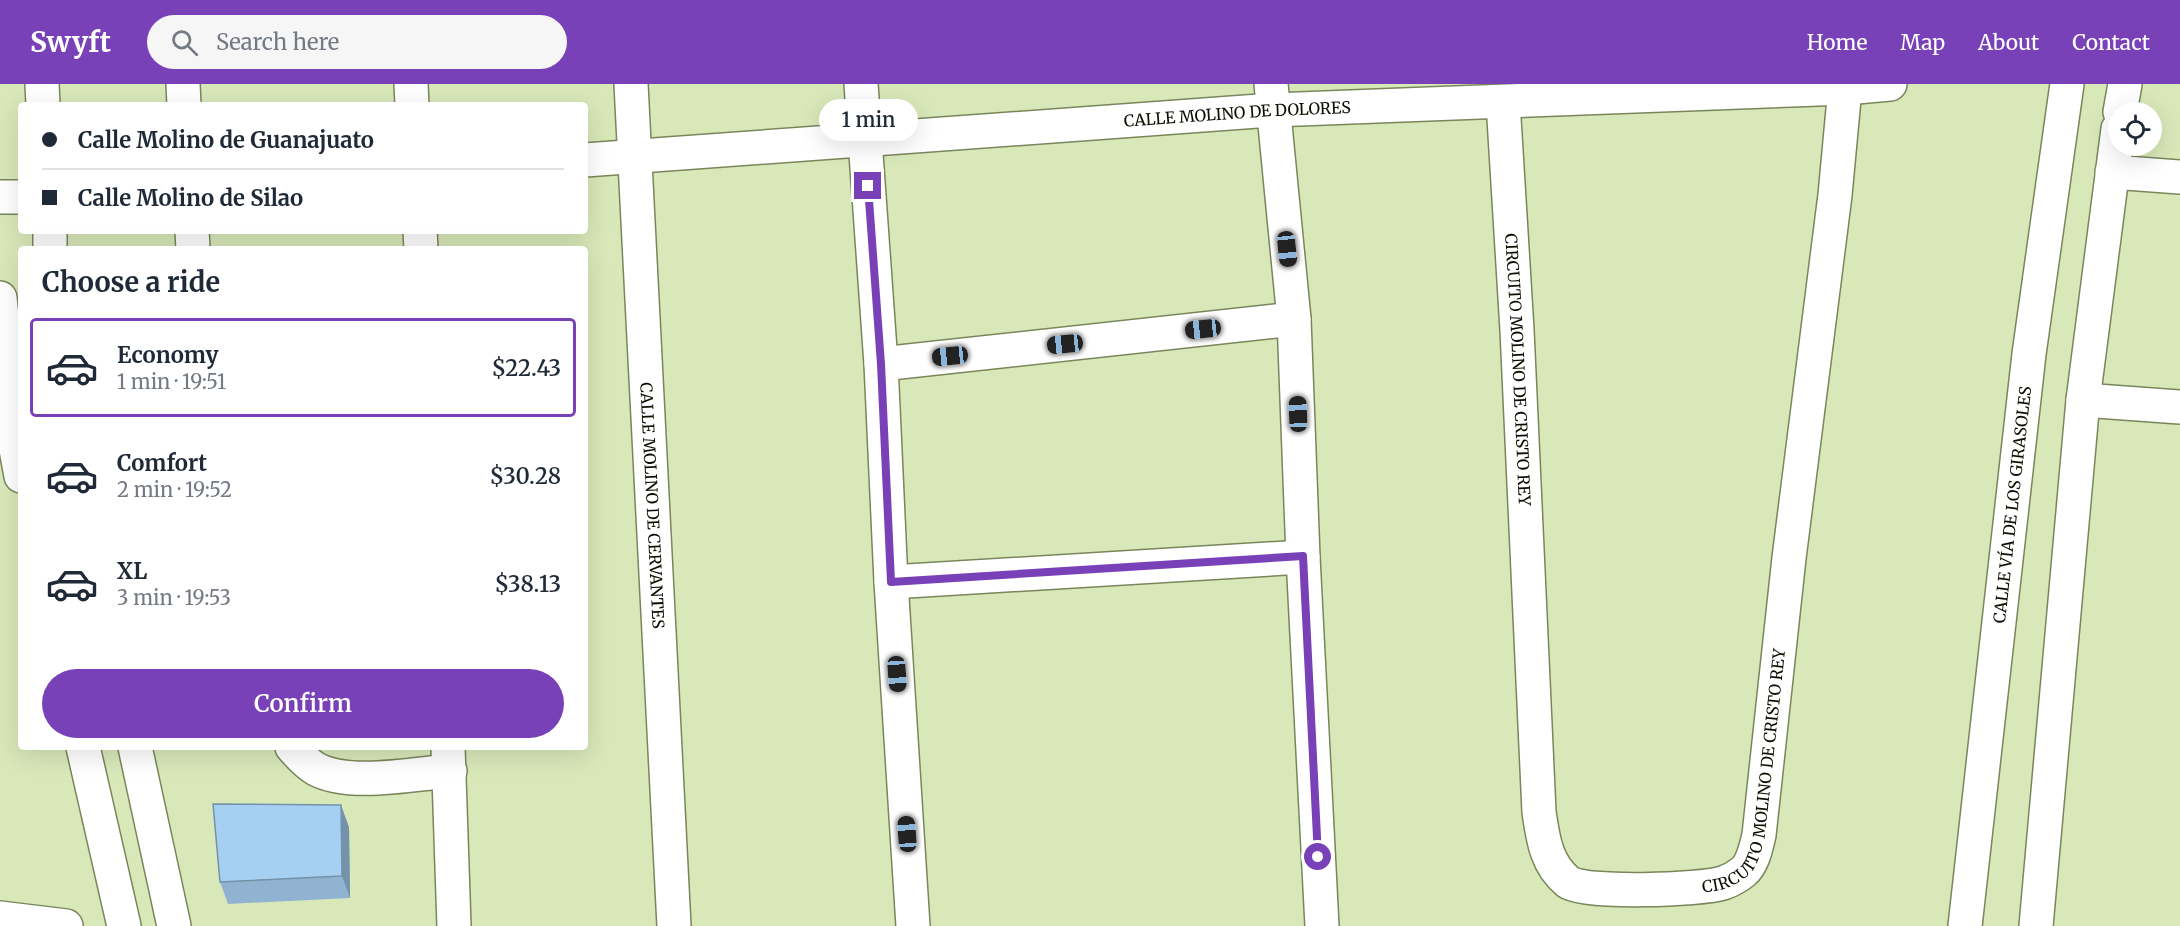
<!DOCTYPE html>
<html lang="en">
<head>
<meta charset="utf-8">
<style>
	body { margin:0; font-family:Merriweather,serif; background:#f6f6f7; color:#1f2937; height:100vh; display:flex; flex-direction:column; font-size:22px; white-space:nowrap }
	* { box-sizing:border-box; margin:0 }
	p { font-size:20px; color:#747a83 }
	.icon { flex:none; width:33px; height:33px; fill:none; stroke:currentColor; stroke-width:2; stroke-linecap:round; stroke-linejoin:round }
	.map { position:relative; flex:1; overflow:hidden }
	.side { position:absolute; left:18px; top:162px; width:570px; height:504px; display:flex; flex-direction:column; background:#fff; border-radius:6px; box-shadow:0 6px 24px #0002 }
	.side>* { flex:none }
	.top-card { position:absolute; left:18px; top:18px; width:570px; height:132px; border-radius:6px; box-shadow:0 6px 24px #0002; display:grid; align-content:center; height:132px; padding:0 24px; background:#fff }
	.fabs { position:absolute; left:2108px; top:18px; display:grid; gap:12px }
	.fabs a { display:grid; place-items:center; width:54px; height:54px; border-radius:50%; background:#fff; box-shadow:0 6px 24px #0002; font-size:30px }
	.end { position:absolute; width:27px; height:27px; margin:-14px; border:8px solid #7941b8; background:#fff; box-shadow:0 0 0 3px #fff }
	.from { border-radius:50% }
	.bubble { position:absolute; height:42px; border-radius:21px; background:#fff; box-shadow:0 6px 24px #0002; font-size:20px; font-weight:600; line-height:42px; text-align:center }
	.car { position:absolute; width:18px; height:36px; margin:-18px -9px; border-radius:8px; box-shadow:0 0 4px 2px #0007; background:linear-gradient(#222 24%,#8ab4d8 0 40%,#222 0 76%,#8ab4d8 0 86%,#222 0) }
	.top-card b { display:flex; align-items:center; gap:21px; height:57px; font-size:22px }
	.top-card b+b { border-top:2px solid #e0e1e3 }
	.top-card i { width:15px; height:15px; background:#1f2937 }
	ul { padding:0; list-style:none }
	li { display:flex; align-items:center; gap:18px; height:99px; margin:0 12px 9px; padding:0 12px; border:3px solid transparent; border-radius:6px }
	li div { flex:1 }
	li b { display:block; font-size:22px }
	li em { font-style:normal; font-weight:600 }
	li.selected { border-color:#7941b8 }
	li>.icon { width:54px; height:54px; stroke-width:1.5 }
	h2 { padding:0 24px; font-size:27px; line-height:72px }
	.button { display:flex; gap:12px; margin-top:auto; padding:12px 24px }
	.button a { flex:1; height:69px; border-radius:36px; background:#7941b8; color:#fff; font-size:24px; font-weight:600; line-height:69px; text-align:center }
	header { display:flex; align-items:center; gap:36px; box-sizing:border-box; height:84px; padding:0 30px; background:#7941b8; color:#fff }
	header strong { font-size:28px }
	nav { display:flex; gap:33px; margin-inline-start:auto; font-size:21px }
	.search { width:420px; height:54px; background:#f6f6f7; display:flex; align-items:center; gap:15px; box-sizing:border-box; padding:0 21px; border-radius:33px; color:#747a83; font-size:22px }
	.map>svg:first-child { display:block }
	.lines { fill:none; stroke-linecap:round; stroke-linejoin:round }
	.minor-casing { stroke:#79865b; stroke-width:36 }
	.tertiary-casing { stroke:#79865b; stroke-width:36 }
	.minor { stroke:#fff; stroke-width:33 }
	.tertiary { stroke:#fff; stroke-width:33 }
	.wall { fill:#8fb3d0 }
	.shaded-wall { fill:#7492a9 }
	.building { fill:#a6d0f2; stroke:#7492a9; stroke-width:1.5 }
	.route { stroke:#7941b8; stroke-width:8 }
	.labels { text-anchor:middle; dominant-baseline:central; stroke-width:4.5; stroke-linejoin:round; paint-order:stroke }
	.street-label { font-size:16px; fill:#0a0f01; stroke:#d9e8b9 }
</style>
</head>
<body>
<header>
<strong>Swyft</strong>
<div class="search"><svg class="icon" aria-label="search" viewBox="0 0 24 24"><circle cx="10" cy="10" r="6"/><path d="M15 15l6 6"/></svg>Search here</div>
<nav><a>Home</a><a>Map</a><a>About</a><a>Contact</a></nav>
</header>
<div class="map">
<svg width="2180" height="842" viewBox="0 0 2180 842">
	<rect width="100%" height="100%" fill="#d9e8b9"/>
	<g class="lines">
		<defs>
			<g id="minor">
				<path d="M183 0 184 21"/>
				<path d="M411 0 412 21"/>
				<path id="s1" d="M631 0 674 842"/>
				<path d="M861 0 881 280 891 498 913 842"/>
				<path d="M1271 0 1294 235 1303 473 1322 842"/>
				<path id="s2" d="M1503 18 1517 246 1539 728C1543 755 1546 780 1568 798 1584 810 1701 806 1723 799 1729 797 1738 792 1743 788 1753 780 1756 763 1759 751L1789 474 1835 111 1845 4"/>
				<path id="s3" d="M585 76 1273 26 1845 4 1890 0"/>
				<path d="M2112 88 2180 93"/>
				<path d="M0 113H21"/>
				<path d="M192 147 193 165"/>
				<path d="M420 147 421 165"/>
				<path d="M881 280 1294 235"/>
				<path d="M2083 316 2180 323"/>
				<path d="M891 498 1303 473"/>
				<path d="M292 663C299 671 307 680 316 685 349 703 413 690 450 687"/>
				<path d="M448 663 454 842"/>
			</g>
			<g id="tertiary">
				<path d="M42 0 43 21"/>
				<path d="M2120 28 2125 0"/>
				<path d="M50 147V165"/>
				<path d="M0 214 16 365 21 392"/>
				<path d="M83 663 124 842"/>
				<path d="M135 663 174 842"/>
				<path d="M0 834 66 842"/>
				<path id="s4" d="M1965 842 2029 270 2067 0"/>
				<path d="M2036 842 2083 316 2118 45"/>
			</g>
		</defs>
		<use href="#minor" class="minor-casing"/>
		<use href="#tertiary" class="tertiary-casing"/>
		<use href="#minor" class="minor"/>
		<use href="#tertiary" class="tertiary"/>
	</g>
	<path class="wall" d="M349 743 350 814 228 820 220 798Z"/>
	<path class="shaded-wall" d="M341 721 349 743 350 814 342 792Z"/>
	<path class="building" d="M213 720 341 721 342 792 220 798Z"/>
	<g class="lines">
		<path class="route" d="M868 102 881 280 891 498 1303 472 1318 773"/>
	</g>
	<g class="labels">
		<g class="street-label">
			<text stroke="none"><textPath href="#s3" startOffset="654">CALLE MOLINO DE DOLORES</textPath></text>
			<text stroke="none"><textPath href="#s2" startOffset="268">CIRCUITO MOLINO DE CRISTO REY</textPath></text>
			<text stroke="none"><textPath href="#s4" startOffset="424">CALLE VÍA DE LOS GIRASOLES</textPath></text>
			<text stroke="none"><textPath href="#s1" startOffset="422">CALLE MOLINO DE CERVANTES</textPath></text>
			<text stroke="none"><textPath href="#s2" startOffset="1060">CIRCUITO MOLINO DE CRISTO REY</textPath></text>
		</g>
	</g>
</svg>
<div class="fabs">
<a><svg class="icon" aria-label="locate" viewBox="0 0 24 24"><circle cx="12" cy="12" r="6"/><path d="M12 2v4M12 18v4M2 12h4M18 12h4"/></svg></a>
</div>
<i class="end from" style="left:1318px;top:773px"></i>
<i class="end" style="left:868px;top:102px"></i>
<div class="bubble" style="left:819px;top:15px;width:99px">1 min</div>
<i class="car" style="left:1287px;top:165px;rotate:174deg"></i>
<i class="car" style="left:1203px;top:245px;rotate:264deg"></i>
<i class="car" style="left:1065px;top:260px;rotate:264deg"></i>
<i class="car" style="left:950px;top:272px;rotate:264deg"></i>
<i class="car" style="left:1298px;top:330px;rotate:358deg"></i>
<i class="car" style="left:897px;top:590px;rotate:176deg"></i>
<i class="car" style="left:907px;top:750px;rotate:356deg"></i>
<div class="top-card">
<b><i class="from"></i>Calle Molino de Guanajuato</b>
<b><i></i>Calle Molino de Silao</b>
</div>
<section class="side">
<h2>Choose a ride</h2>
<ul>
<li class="selected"><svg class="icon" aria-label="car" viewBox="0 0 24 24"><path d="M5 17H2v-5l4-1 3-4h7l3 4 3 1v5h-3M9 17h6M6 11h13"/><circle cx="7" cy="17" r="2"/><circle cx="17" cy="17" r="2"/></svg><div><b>Economy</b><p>1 min · 19:51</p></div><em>$22.43</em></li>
<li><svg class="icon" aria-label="car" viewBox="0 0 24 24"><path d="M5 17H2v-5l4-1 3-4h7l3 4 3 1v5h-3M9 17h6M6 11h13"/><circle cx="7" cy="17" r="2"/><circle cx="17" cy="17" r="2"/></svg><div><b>Comfort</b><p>2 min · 19:52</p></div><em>$30.28</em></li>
<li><svg class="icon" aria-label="car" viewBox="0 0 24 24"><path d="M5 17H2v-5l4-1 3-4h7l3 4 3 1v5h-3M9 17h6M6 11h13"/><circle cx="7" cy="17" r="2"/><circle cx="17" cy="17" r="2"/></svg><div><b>XL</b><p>3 min · 19:53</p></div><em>$38.13</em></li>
</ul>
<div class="button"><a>Confirm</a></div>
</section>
</div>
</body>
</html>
